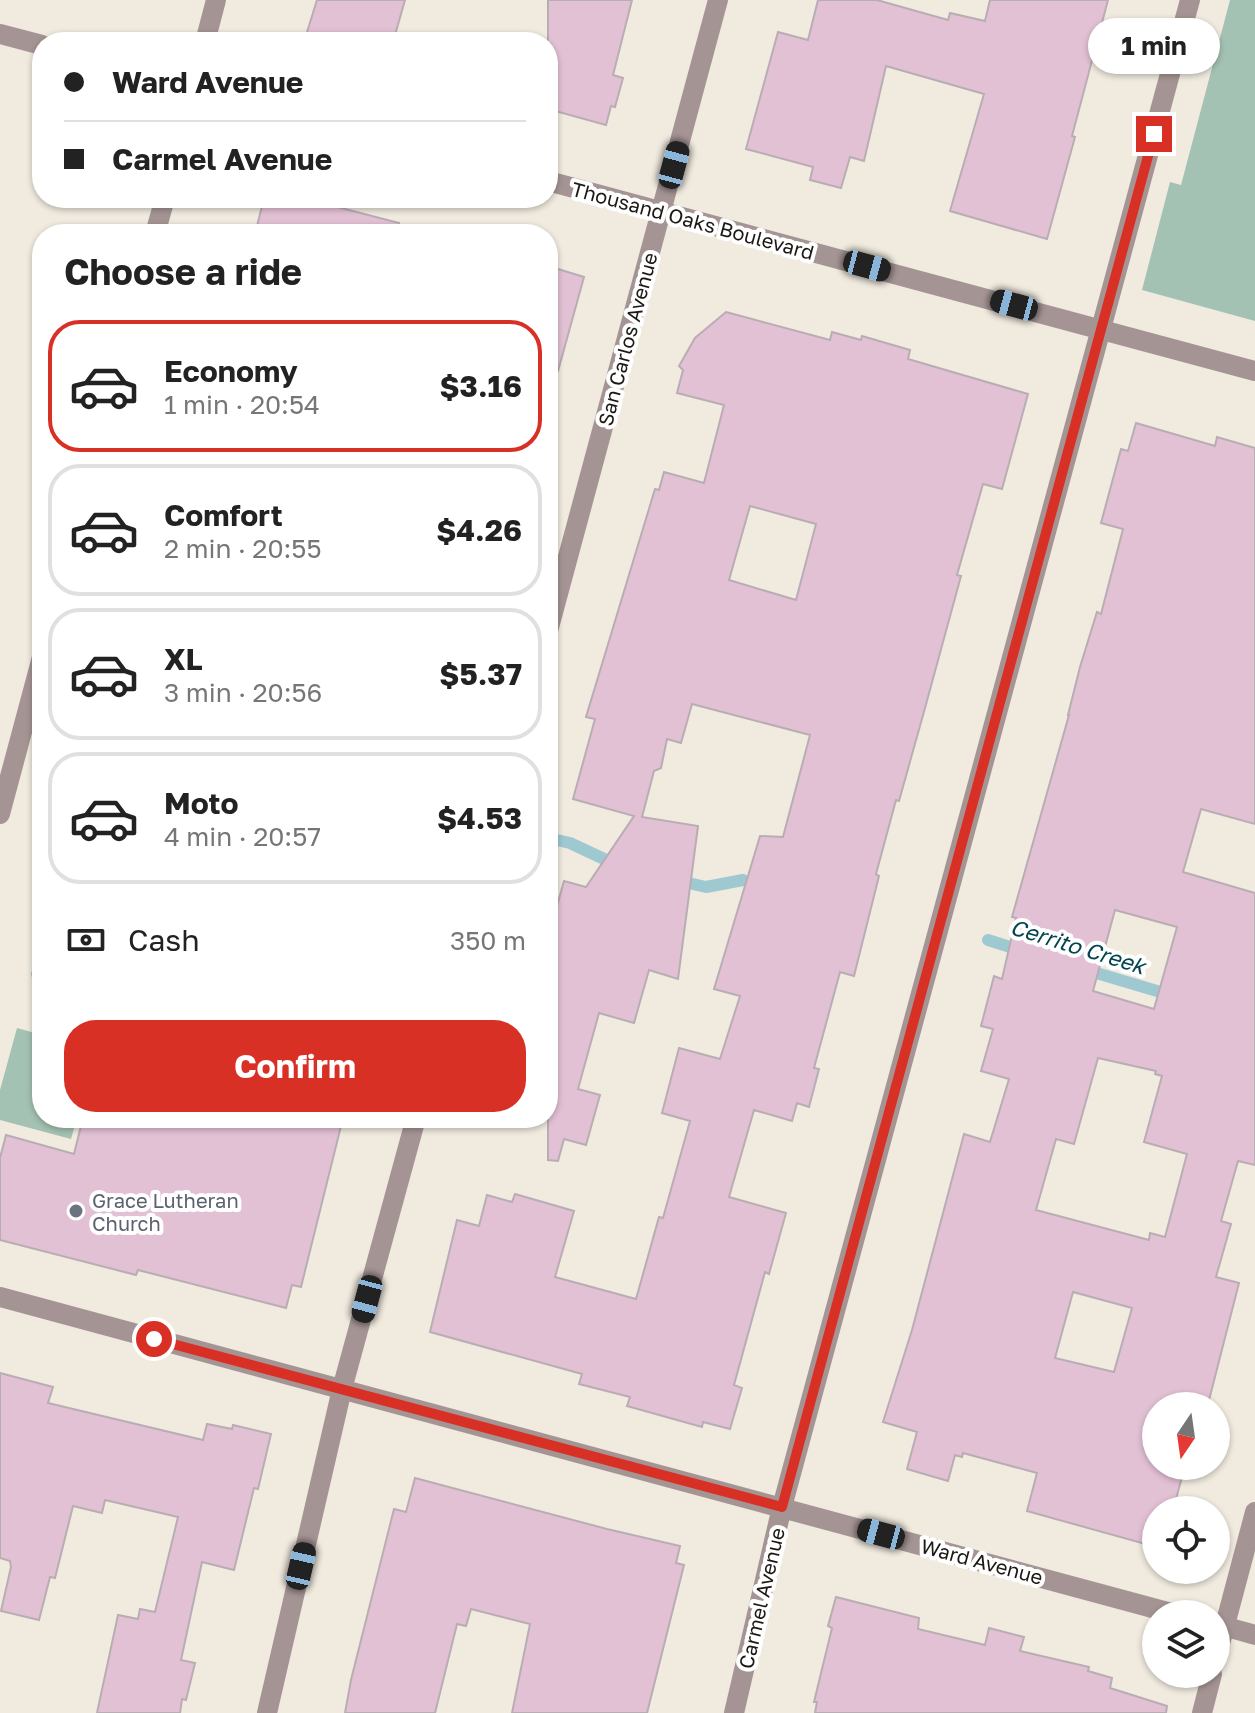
<!DOCTYPE html>
<html lang="en">
<head>
<meta charset="utf-8">
<style>
	body { margin:0; font-family:"Golos Text",sans-serif; background:#f2f2f2; color:#222; height:100vh; display:flex; flex-direction:column; font-size:30px; white-space:nowrap }
	* { box-sizing:border-box; margin:0 }
	p { font-size:26px; color:#767676 }
	.icon { flex:none; width:44px; height:44px; fill:none; stroke:currentColor; stroke-width:2; stroke-linecap:round; stroke-linejoin:round }
	.map { position:relative; flex:1; overflow:hidden }
	.details { position:absolute; left:32px; top:224px; width:526px; height:904px; display:flex; flex-direction:column; background:#fff; border-radius:32px; box-shadow:0 2px 6px #0004 }
	.details>* { flex:none }
	.hud { position:absolute; left:32px; top:32px; width:526px; height:176px; border-radius:32px; box-shadow:0 2px 6px #0004; display:grid; align-content:center; height:176px; padding:0 32px; background:#fff }
	.needle { width:52px; rotate:193deg }
	.controls { position:absolute; left:1142px; top:1392px; display:grid; gap:16px }
	.controls a { display:grid; place-items:center; width:88px; height:88px; border-radius:50%; background:#fff; box-shadow:0 2px 6px #0004; font-size:40px }
	.end { position:absolute; width:36px; height:36px; margin:-18px; border:10px solid #d93025; background:#fff; box-shadow:0 0 0 4px #fff }
	.from { border-radius:50% }
	.bubble { position:absolute; height:56px; border-radius:28px; background:#fff; box-shadow:0 2px 6px #0004; font-size:26px; font-weight:700; line-height:56px; text-align:center }
	.car { position:absolute; width:24px; height:48px; margin:-24px -12px; border-radius:10px; box-shadow:0 0 6px 2px #0007; background:linear-gradient(#222 24%,#8ab4d8 0 40%,#222 0 76%,#8ab4d8 0 86%,#222 0) }
	.hud b { display:flex; align-items:center; gap:28px; height:76px; font-size:30px }
	.hud b+b { border-top:2px solid #e0e0e0 }
	.hud i { width:20px; height:20px; background:#222 }
	ul { padding:0; list-style:none }
	li { display:flex; align-items:center; gap:24px; height:132px; margin:0 16px 12px; padding:0 16px; border:4px solid #e0e0e0; border-radius:32px }
	li div { flex:1 }
	li b { display:block; font-size:30px }
	li em { font-style:normal; font-weight:700 }
	li.active { border-color:#d93025 }
	li>.icon { width:72px; height:72px; stroke-width:1.5 }
	h2 { padding:0 32px; font-size:36px; line-height:96px }
	.pay { display:flex; align-items:center; gap:20px; height:88px; padding:0 32px; font-size:30px }
	.pay p { margin-inline-start:auto }
	.action { display:flex; gap:16px; margin-top:auto; padding:16px 32px }
	.action a { flex:1; height:92px; border-radius:32px; background:#d93025; color:#fff; font-size:32px; font-weight:700; line-height:92px; text-align:center }
	.map>svg:first-child { display:block }
	.green { fill:#a4c2b3 }
	.lines { fill:none; stroke-linecap:round; stroke-linejoin:round }
	.stream { stroke:#9fc9d1; stroke-width:12 }
	.building { fill:#e3c1d5; stroke:#b9adb4; stroke-width:2; fill-rule:evenodd }
	.minor { stroke:#a59494; stroke-width:20 }
	.tertiary { stroke:#a59494; stroke-width:20 }
	.route { stroke:#d93025; stroke-width:10 }
	.worship-dot { fill:#6b7280; stroke:#fff; stroke-width:3 }
	.labels { text-anchor:middle; dominant-baseline:central; stroke-width:8; stroke-linejoin:round; paint-order:stroke }
	.street-label { font-size:20px; fill:#1c1915; stroke:#fff }
	.worship-label { font-size:20px; fill:#5b616d; stroke:#fff; text-anchor:start }
	.water-label { font-size:22px; font-style:italic; fill:#03454e; stroke:#fff }
</style>
</head>
<body>
<div class="map">
<svg width="1255" height="1713" viewBox="0 0 1255 1713">
	<rect width="100%" height="100%" fill="#f0eadf"/>
	<path class="green" d="M1230 0H1255V321L1142 290 1170 182 1181 185Z
		M17 1028 42 1035V1118H77L71 1139 0 1120V1090Z"/>
	<g class="lines">
		<path class="stream" d="M548 838 570 843 619 866
			M675 880 706 887 743 880
			M988 940 1023 951
			M1083 969 1157 991
			M37 974 42 972"/>
	</g>
	<path class="building" d="M317 0H405L393 42H304Z
		M548 0H632L613 75 623 78 615 107 611 106 606 125 548 109Z
		M818 0H877L948 20 950 13 985 21 990 0H1108L1072 136 1075 137 1047 239 950 211 984 94 886 66 864 161 850 157 841 188 810 180 813 167 746 149 778 32 808 40Z
		M264 198H303L399 223 398 234H255Z
		M548 266 584 277 558 371 548 369Z
		M726 312 830 340 832 332 861 340 862 336 910 350 908 359 1028 394 1002 489 983 484 957 575 961 576 925 708 899 801 896 800 876 874 879 876 854 976 840 972 814 1068 819 1069 809 1107 797 1103 792 1121 754 1110 729 1197 786 1213 769 1274 765 1272 734 1385 742 1388 730 1429 703 1422 702 1427 627 1406 630 1397 579 1384 582 1374 430 1332 457 1220 479 1226 487 1195 512 1202 515 1194 574 1211 555 1277 636 1299 659 1217 663 1218 690 1121 662 1113 679 1048 720 1059 740 996 714 989 760 836 783 837 810 735 692 704 681 743 667 739 661 768 654 771 642 817 698 826 678 979 649 970 634 1023 599 1013 578 1089 600 1095 586 1145 564 1139 558 1161 548 1160V938L564 881 586 887 634 816 573 799 595 719 586 717 655 489 659 490 664 472 704 483 724 405 677 393 683 370 679 366 695 338ZM750 506 816 524 796 600 729 580Z
		M1136 423 1215 446 1217 437 1255 448V824L1201 809 1183 872 1255 893V1165L1238 1161 1221 1221 1231 1224 1216 1277 1239 1283 1208 1404 1156 1406V1466H1185L1173 1510H1156V1547L1027 1511 1037 1473 963 1453 962 1457 955 1455 948 1481 907 1469 917 1432 883 1422 912 1330 964 1134 990 1142 1009 1079 981 1071 993 1029 981 1026 994 976 1002 979 1016 918 1012 917 1069 715H1068L1080 667 1097 612 1101 614 1123 529 1101 523 1121 449 1128 451ZM1115 910 1177 927 1154 1009 1093 991ZM1098 1058 1156 1071 1155 1074 1162 1076 1144 1142 1187 1154 1165 1237 1150 1233 1149 1240 1036 1210 1056 1139 1074 1144ZM1073 1292 1132 1308 1114 1372 1055 1358Z
		M83 1118H343L301 1287 292 1285 286 1308 138 1270 136 1275 0 1240V1158L6 1135 74 1154Z
		M0 1373 53 1387 48 1403 203 1440 207 1424 232 1429 233 1425 271 1434 258 1489 254 1488 234 1570 202 1562 181 1660 195 1663 186 1700 182 1699 180 1713H97L118 1615 138 1619 140 1609 155 1612 178 1517 105 1500 102 1513 73 1506 55 1578 50 1577 39 1620 1 1611 11 1567 10 1561 0 1558Z
		M415 1478 607 1529 680 1546 676 1563 684 1565 647 1713H512L530 1624 471 1609 466 1626 457 1624 435 1713H345L351 1680 394 1509 406 1512Z
		M836 1597 919 1618 918 1629 985 1645 989 1628 1024 1637 1020 1651 1089 1667 1088 1671 1112 1678 1110 1688 1167 1706 1166 1713H815L817 1702H814L832 1628 828 1626Z"/>
	<g class="lines">
		<path class="minor" d="M0 34 42 45
			M548 181 1255 371
			M548 631 718 0
			M0 1297 1175 1614
			M1216 1624 1255 1635
			M1216 1659 1255 1512
			M267 1713 342 1389 416 1118
			M734 1713 782 1507 1190 0
			M1202 1713 1212 1674"/>
		<path class="tertiary" d="M205 42 216 0
			M155 234 165 198
			M0 814 42 657"/>
	</g>
	<g class="lines">
		<path class="route" d="M154 1339 782 1507 1154 134"/>
	</g>
	<circle class="worship-dot" cx="76" cy="1211" r="8"/>
	<g class="labels">
		<g class="street-label">
			<text transform="translate(693 220) rotate(15)">Thousand Oaks Boulevard</text>
			<text transform="translate(627 339) rotate(-75)">San Carlos Avenue</text>
			<text transform="translate(982 1561) rotate(15)">Ward Avenue</text>
			<text transform="translate(761 1598) rotate(-77)">Carmel Avenue</text>
		</g>
		<g class="worship-label">
			<text x="92" y="1200">Grace Lutheran<tspan x="92" dy="23">Church</tspan></text>
		</g>
		<g class="water-label">
			<text transform="translate(1078 946) rotate(17)">Cerrito Creek</text>
		</g>
	</g>
</svg>
<div class="controls">
<a><svg class="needle" viewBox="-14 -14 28 28"><path d="M0-13l5 13h-10z" fill="#e53935"/><path d="M0 13l5-13h-10z" fill="#767676"/></svg></a>
<a><svg class="icon" aria-label="locate" viewBox="0 0 24 24"><circle cx="12" cy="12" r="6"/><path d="M12 2v4M12 18v4M2 12h4M18 12h4"/></svg></a>
<a><svg class="icon" aria-label="layers" viewBox="0 0 24 24"><path d="M12 4l9 5-9 5-9-5zM3 14l9 5 9-5"/></svg></a>
</div>
<i class="end from" style="left:154px;top:1339px"></i>
<i class="end" style="left:1154px;top:134px"></i>
<div class="bubble" style="left:1088px;top:18px;width:132px">1 min</div>
<i class="car" style="left:674px;top:165px;rotate:15deg"></i>
<i class="car" style="left:867px;top:266px;rotate:105deg"></i>
<i class="car" style="left:1014px;top:305px;rotate:285deg"></i>
<i class="car" style="left:367px;top:1299px;rotate:195deg"></i>
<i class="car" style="left:881px;top:1534px;rotate:285deg"></i>
<i class="car" style="left:301px;top:1566px;rotate:13deg"></i>
<div class="hud">
<b><i class="from"></i>Ward Avenue</b>
<b><i></i>Carmel Avenue</b>
</div>
<section class="details">
<h2>Choose a ride</h2>
<ul>
<li class="active"><svg class="icon" aria-label="car" viewBox="0 0 24 24"><path d="M5 17H2v-5l4-1 3-4h7l3 4 3 1v5h-3M9 17h6M6 11h13"/><circle cx="7" cy="17" r="2"/><circle cx="17" cy="17" r="2"/></svg><div><b>Economy</b><p>1 min · 20:54</p></div><em>$3.16</em></li>
<li><svg class="icon" aria-label="car" viewBox="0 0 24 24"><path d="M5 17H2v-5l4-1 3-4h7l3 4 3 1v5h-3M9 17h6M6 11h13"/><circle cx="7" cy="17" r="2"/><circle cx="17" cy="17" r="2"/></svg><div><b>Comfort</b><p>2 min · 20:55</p></div><em>$4.26</em></li>
<li><svg class="icon" aria-label="car" viewBox="0 0 24 24"><path d="M5 17H2v-5l4-1 3-4h7l3 4 3 1v5h-3M9 17h6M6 11h13"/><circle cx="7" cy="17" r="2"/><circle cx="17" cy="17" r="2"/></svg><div><b>XL</b><p>3 min · 20:56</p></div><em>$5.37</em></li>
<li><svg class="icon" aria-label="car" viewBox="0 0 24 24"><path d="M5 17H2v-5l4-1 3-4h7l3 4 3 1v5h-3M9 17h6M6 11h13"/><circle cx="7" cy="17" r="2"/><circle cx="17" cy="17" r="2"/></svg><div><b>Moto</b><p>4 min · 20:57</p></div><em>$4.53</em></li>
</ul>
<div class="pay"><svg class="icon" aria-label="cash" viewBox="0 0 24 24"><path d="M3 7h18v10H3z"/><circle cx="12" cy="12" r="2"/></svg>Cash<p>350 m</p></div>
<div class="action"><a>Confirm</a></div>
</section>
</div>
</body>
</html>
